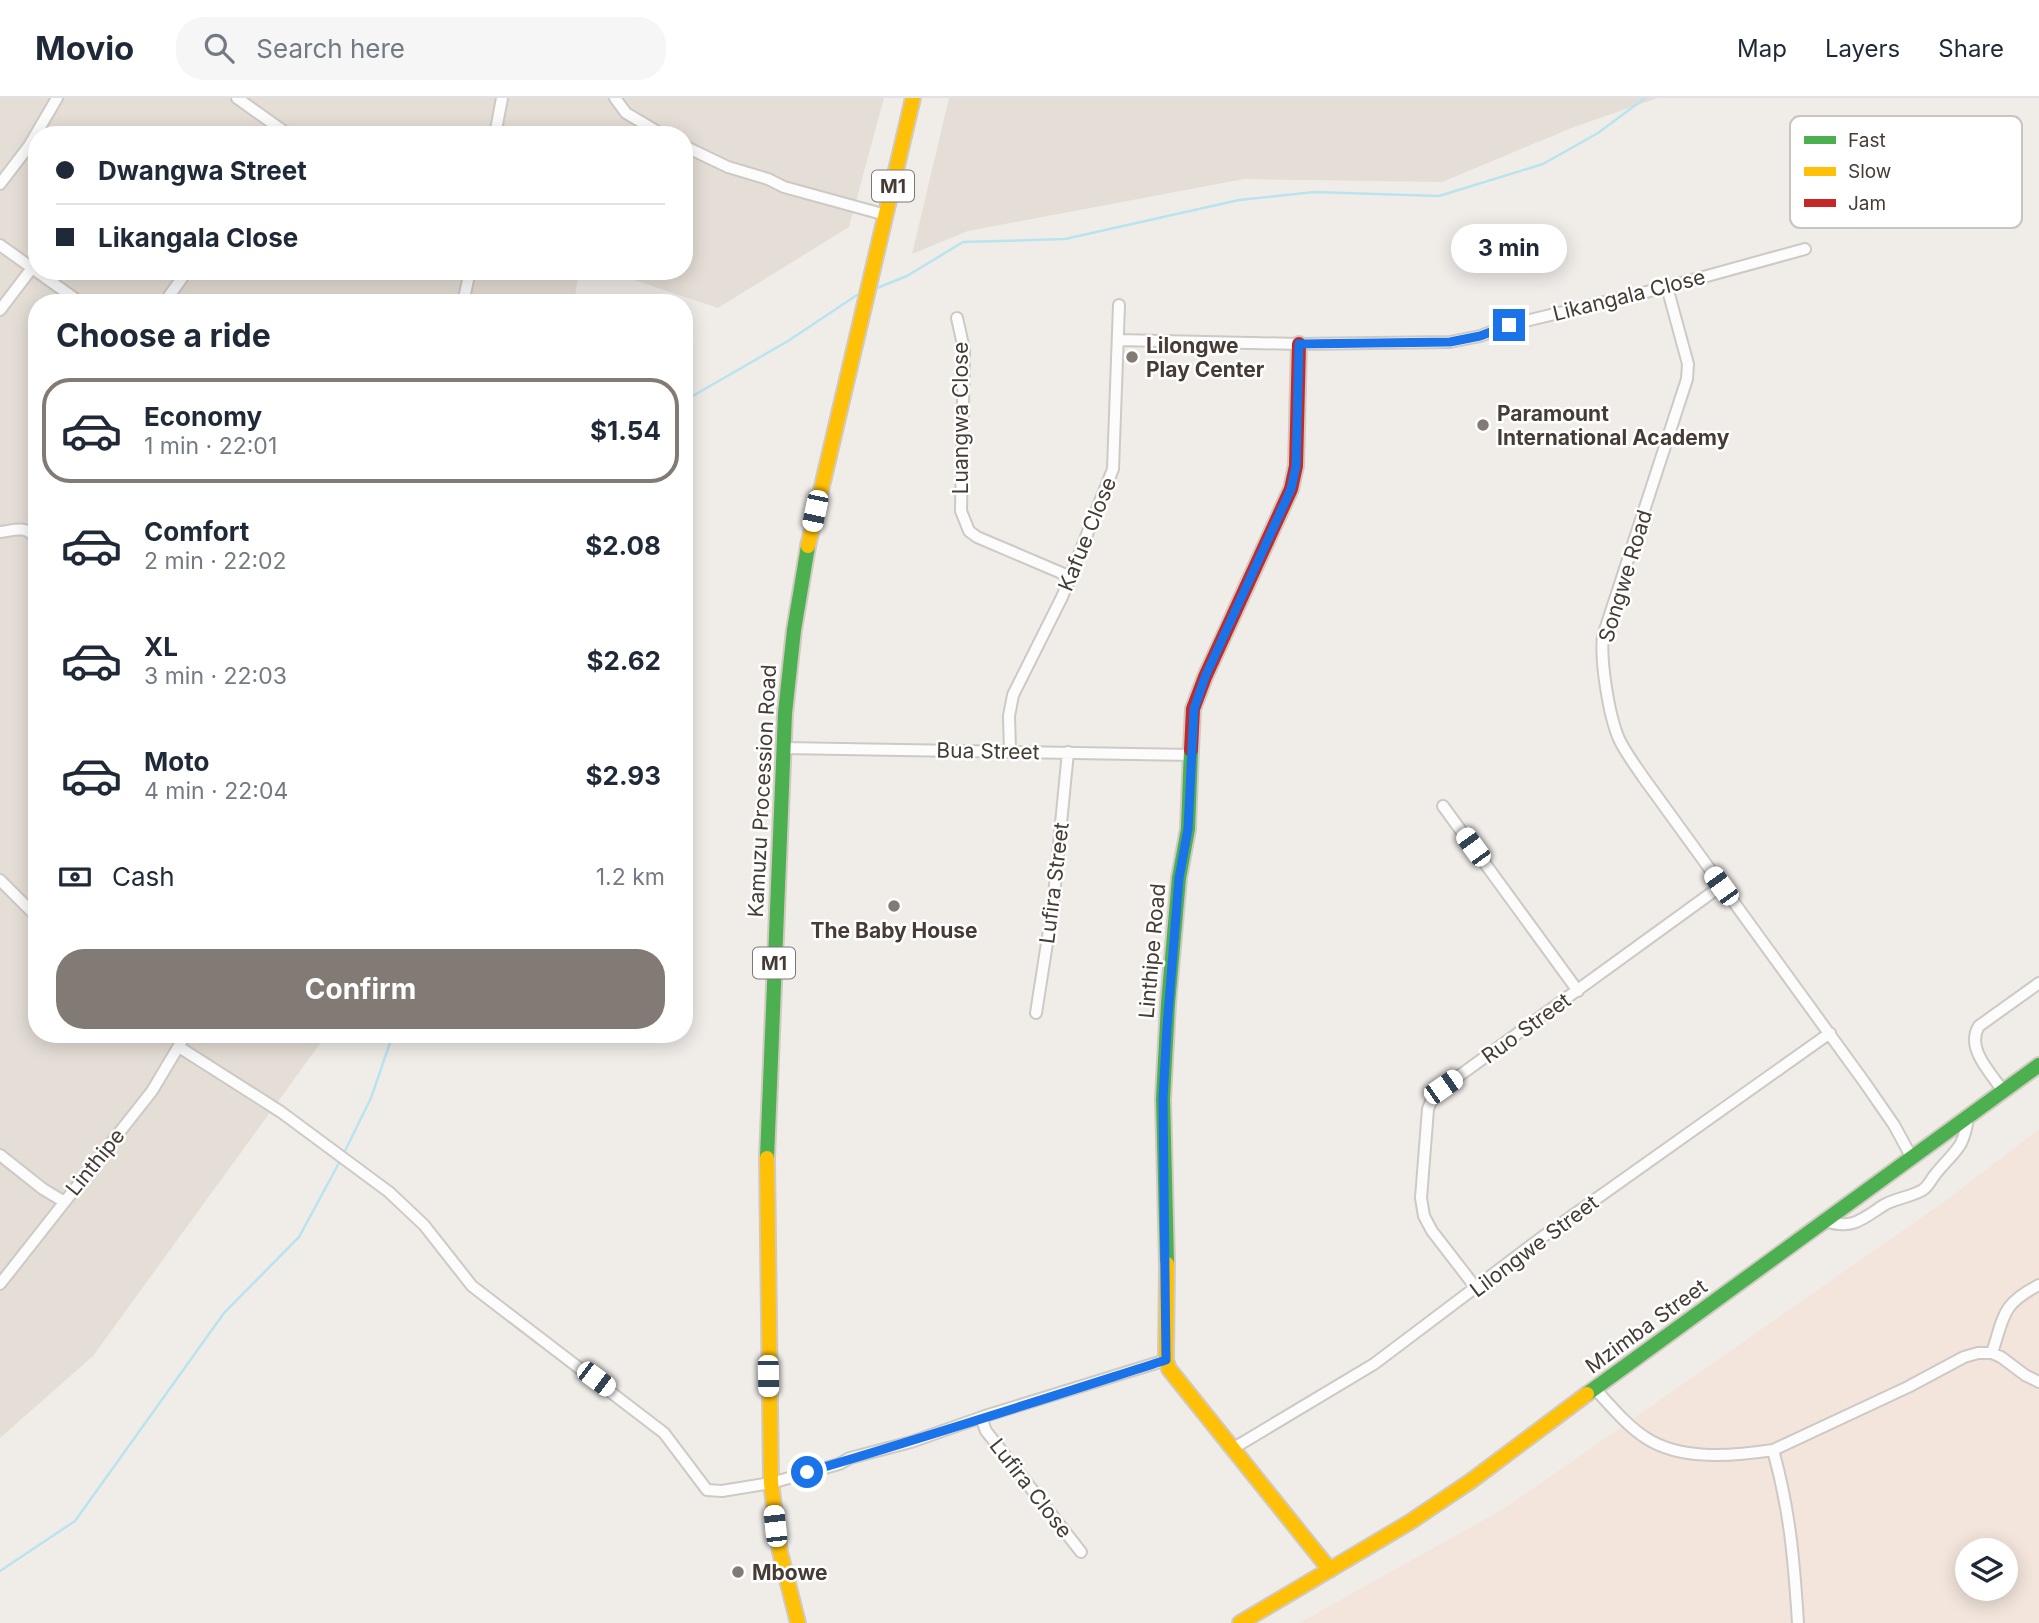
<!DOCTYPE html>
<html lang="en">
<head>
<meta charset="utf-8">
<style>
	body { margin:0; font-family:Inter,sans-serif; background:#f6f6f7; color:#1f2937; height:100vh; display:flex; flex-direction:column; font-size:26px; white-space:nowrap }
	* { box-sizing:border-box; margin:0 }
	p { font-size:23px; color:#747a83 }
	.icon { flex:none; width:38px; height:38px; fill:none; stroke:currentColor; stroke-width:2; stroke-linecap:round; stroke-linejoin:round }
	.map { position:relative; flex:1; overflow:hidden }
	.details { position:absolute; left:28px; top:196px; width:665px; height:749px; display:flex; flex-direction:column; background:#fff; border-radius:28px; box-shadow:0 4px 18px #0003 }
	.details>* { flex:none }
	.banner { position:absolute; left:28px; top:28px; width:665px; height:154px; border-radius:28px; box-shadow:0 4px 18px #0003; display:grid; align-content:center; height:154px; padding:0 28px; background:#fff }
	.tools { position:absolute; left:1955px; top:1440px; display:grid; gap:14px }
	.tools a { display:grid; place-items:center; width:63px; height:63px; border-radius:50%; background:#fff; box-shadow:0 4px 18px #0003; font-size:35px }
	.end { position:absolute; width:32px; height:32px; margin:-16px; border:9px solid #1a73e8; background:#fff; box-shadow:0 0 0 4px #fff }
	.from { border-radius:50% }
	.bubble { position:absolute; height:49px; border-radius:24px; background:#fff; box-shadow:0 4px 18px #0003; font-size:23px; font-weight:700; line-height:49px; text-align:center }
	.car { position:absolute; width:21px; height:42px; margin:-21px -10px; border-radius:9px; box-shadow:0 0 5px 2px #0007; background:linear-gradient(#fff 24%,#345 0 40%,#fff 0 76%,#345 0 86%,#fff 0) }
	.banner b { display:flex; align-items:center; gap:24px; height:66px; font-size:26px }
	.banner b+b { border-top:2px solid #e0e1e3 }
	.banner i { width:18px; height:18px; background:#1f2937 }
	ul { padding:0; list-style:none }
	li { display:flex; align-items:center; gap:21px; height:105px; margin:0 14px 10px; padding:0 14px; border:4px solid transparent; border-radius:28px }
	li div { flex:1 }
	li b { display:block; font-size:26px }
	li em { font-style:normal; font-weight:700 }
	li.current { border-color:#827a74 }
	li>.icon { width:63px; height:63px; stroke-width:1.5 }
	h2 { padding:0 28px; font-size:32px; line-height:84px }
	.pay { display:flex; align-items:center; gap:18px; height:77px; padding:0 28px; font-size:26px }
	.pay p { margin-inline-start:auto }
	.action { display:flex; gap:14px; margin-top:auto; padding:14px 28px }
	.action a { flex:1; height:80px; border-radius:28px; background:#827a74; color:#fff; font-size:28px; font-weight:700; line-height:80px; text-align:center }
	header { display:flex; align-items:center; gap:42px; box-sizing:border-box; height:98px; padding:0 35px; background:#fff; border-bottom:2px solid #e0e1e3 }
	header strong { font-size:33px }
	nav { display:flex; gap:38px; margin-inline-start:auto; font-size:24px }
	.search { width:490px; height:63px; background:#f6f6f7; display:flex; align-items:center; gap:18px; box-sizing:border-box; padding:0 24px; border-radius:28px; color:#747a83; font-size:26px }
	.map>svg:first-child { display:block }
	.residential { fill:#e4ded6 }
	.commercial { fill:#f3e5dc; fill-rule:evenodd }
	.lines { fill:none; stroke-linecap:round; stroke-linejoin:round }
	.stream { stroke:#b9e4ef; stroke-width:2.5 }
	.street-casing { stroke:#cdc9c5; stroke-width:14 }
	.fast-casing { stroke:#d1cac1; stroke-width:18 }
	.slow-casing { stroke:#d1cac1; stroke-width:18 }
	.jam-casing { stroke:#d1cac1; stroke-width:18 }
	.street { stroke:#fdfcfc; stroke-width:10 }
	.fast { stroke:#4caf50; stroke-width:14 }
	.slow { stroke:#ffc107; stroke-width:14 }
	.jam { stroke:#c62828; stroke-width:14 }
	.route { stroke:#1a73e8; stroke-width:9 }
	.poi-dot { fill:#827a74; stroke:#fff; stroke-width:2.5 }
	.labels { text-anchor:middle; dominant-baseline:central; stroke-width:5; stroke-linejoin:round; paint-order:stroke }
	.shield { fill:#fff; stroke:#7e7672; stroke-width:2 }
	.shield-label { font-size:19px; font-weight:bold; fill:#463c35 }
	.street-label { font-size:21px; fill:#463c35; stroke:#fff }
	.poi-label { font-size:21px; font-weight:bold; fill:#463c35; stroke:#fff; text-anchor:start }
	.key { fill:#fff; stroke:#c8c4c2; stroke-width:2 }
	.key-label { font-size:19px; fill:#463c35 }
</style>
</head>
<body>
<header>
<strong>Movio</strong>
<div class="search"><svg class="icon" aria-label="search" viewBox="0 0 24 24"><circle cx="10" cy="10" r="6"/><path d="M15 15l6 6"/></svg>Search here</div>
<nav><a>Map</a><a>Layers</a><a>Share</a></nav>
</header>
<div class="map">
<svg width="2039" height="1525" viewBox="0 0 2039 1525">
	<rect width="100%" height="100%" fill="#f0ede9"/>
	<path class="residential" d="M0 0H884L849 129 718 210 607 173H684V37H37V173H579L574 205H37V936H327L93 1258 0 1340Z
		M949 0H1658L1574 29 1442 84 1244 81 968 133 912 156Z"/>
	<path class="commercial" d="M2039 1031V1525H1299L1505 1410 1948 1101ZM1967 1452H2006V1491H1967Z"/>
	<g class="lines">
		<path class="stream" d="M877 190 907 178 963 144 1065 141 1239 102 1314 94 1439 98 1543 66 1598 35 1645 0
			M684 303 788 243 857 197
			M343 1057 371 1000 393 936
			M0 1473 75 1423 224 1215 299 1139 339 1065"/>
		<defs>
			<path id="street" d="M237 0 289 37
				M615 0 626 15 663 37
				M495 37 502 0
				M684 48 728 69 768 81 784 89 886 117
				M0 86 29 48 57 0
				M0 147 81 205
				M1667 189 1688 266 1687 281 1603 538C1600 563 1609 618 1619 641 1625 654 1635 667 1643 679L1865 985 1894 1027 1912 1060
				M164 205 187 173
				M463 205 470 173
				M0 212 32 170
				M957 220 964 251 961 413 969 433 977 439 1071 479
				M1118 242 1299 246 1450 244 1480 238 1509 227 1667 189 1805 151
				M0 434C16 432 29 426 37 444
				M784 650 1192 657
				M1010 653 1009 618 1013 597 1062 499 1113 371 1119 207
				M1443 708 1578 893
				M0 782 37 819
				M1036 915 1053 807 1068 654
				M179 949 281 1014 389 1094 424 1127 472 1188 664 1335 707 1392 722 1393 771 1385 839 1366 850 1360 911 1344 985 1318
				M2003 993C1991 975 1965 950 1979 928L2039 885
				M0 1057 43 1091 63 1103
				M1825 1123C1853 1132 1862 1121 1884 1107 1896 1100 1915 1098 1924 1091 1928 1088 1931 1082 1934 1078 1953 1053 1964 1053 1968 1019
				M0 1186 152 993 186 936
				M1476 1190 1432 1133 1424 1118 1421 1100 1428 1011 1434 996 1721 788
				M1992 1255C2004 1219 2001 1206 2039 1187
				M1595 1291C1611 1308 1627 1328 1646 1340 1681 1363 1734 1358 1773 1352L1908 1289 1964 1259 1978 1255H1992L2001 1259 2025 1277 2039 1284
				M1232 1351 1374 1266 1541 1140 1830 935
				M1773 1352C1790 1413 1794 1462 1798 1525
				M1081 1454 986 1333 983 1325 985 1318 1166 1262"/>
			<path id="fast" d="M767 1060 785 615 794 532 808 448
				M1167 1166 1163 1001 1168 906 1179 780 1188 731 1191 652
				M1587 1296 2039 967"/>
			<path id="slow" d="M808 448 913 0
				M767 1060 771 1385 780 1454 798 1525
				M1167 1166 1166 1262 1169 1271 1330 1472
				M1240 1525 1410 1424 1471 1383 1587 1296"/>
			<path id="jam" d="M1191 652 1193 611 1205 579 1291 391 1296 368 1299 246"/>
		</defs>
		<use href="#street" class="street-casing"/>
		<use href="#fast" class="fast-casing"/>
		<use href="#slow" class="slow-casing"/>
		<use href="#jam" class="jam-casing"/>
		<use href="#street" class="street"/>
		<use href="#fast" class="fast"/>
		<use href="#slow" class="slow"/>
		<use href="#jam" class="jam"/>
	</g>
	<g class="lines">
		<path class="route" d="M807 1374C927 1339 1047 1300 1166 1262L1163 1001 1167 929 1179 780 1188 731 1194 611 1205 579 1291 391 1296 368 1299 246 1450 244 1480 238 1509 227"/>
	</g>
	<g class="poi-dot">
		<circle cx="1132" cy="259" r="7"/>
		<circle cx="1483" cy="327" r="7"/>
		<circle cx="894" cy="808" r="7"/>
		<circle cx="738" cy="1474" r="7"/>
	</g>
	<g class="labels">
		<g class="shield">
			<rect x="872" y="72.5" width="42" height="31" rx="5"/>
			<rect x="753" y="849.5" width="42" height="31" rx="5"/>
		</g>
		<g class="shield-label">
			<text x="893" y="88">M1</text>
			<text x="774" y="865">M1</text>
		</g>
		<g class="street-label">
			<text transform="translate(1629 197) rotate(-14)">Likangala Close</text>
			<text transform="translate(960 320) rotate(-90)">Luangwa Close</text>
			<text transform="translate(1087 436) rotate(-68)">Kafue Close</text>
			<text transform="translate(1625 478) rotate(-73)">Songwe Road</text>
			<text transform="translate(988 653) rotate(1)">Bua Street</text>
			<text transform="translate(762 693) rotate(-87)">Kamuzu Procession Road</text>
			<text transform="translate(1054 785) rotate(-83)">Lufira Street</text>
			<text transform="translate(1152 853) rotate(-85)">Linthipe Road</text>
			<text transform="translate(1526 930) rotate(-36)">Ruo Street</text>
			<text transform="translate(95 1064) rotate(-51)">Linthipe</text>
			<text transform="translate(1534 1148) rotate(-37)">Lilongwe Street</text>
			<text transform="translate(1646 1228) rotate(-36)">Mzimba Street</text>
			<text transform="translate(1031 1390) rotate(52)">Lufira Close</text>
		</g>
		<g class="poi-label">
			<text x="1146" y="247">Lilongwe<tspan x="1146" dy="24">Play Center</tspan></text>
			<text x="1497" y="315">Paramount<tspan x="1497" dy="24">International Academy</tspan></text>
			<text x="894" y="832" text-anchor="middle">The Baby House</text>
			<text x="752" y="1474">Mbowe</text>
		</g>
	</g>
	<rect x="1790" y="18" width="232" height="112" rx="10" class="key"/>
	<rect x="1804" y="38" width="32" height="8" fill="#4caf50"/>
	<rect x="1804" y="69" width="32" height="9" fill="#ffc107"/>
	<rect x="1804" y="101" width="32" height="8" fill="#c62828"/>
	<g class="key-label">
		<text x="1848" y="49">Fast</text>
		<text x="1848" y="80">Slow</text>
		<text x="1848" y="112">Jam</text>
	</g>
</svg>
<div class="tools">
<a><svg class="icon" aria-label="layers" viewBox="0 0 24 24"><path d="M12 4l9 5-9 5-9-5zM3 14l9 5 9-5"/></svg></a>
</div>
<i class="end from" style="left:807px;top:1374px"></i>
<i class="end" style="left:1509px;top:227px"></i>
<div class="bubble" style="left:1451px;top:126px;width:116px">3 min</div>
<i class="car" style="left:815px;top:413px;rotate:192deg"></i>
<i class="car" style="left:1473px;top:749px;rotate:324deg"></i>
<i class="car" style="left:1721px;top:788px;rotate:324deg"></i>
<i class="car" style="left:1443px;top:989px;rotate:55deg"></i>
<i class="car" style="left:768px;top:1278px;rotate:179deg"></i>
<i class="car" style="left:596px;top:1281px;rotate:127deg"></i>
<i class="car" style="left:775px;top:1428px;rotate:354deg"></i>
<div class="banner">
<b><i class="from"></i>Dwangwa Street</b>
<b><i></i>Likangala Close</b>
</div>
<section class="details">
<h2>Choose a ride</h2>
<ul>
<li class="current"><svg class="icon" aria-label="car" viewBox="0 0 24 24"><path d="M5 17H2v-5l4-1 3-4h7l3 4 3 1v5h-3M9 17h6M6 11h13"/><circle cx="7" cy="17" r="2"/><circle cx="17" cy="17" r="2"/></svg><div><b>Economy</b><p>1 min · 22:01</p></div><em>$1.54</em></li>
<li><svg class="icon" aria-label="car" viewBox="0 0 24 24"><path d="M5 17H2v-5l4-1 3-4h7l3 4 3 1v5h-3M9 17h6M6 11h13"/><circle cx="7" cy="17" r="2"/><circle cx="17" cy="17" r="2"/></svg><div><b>Comfort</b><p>2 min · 22:02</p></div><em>$2.08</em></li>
<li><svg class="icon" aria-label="car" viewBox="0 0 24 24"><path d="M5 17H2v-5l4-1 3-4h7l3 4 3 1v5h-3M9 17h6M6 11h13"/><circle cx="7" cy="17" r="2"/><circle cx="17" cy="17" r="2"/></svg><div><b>XL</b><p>3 min · 22:03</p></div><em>$2.62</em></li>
<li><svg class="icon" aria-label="car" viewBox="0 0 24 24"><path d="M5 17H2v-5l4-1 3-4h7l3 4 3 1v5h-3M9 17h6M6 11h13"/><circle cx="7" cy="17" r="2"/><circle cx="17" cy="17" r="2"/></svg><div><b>Moto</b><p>4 min · 22:04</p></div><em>$2.93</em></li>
</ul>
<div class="pay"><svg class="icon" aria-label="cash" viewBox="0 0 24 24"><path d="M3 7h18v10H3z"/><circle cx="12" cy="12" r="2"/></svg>Cash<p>1.2 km</p></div>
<div class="action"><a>Confirm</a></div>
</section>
</div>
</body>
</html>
